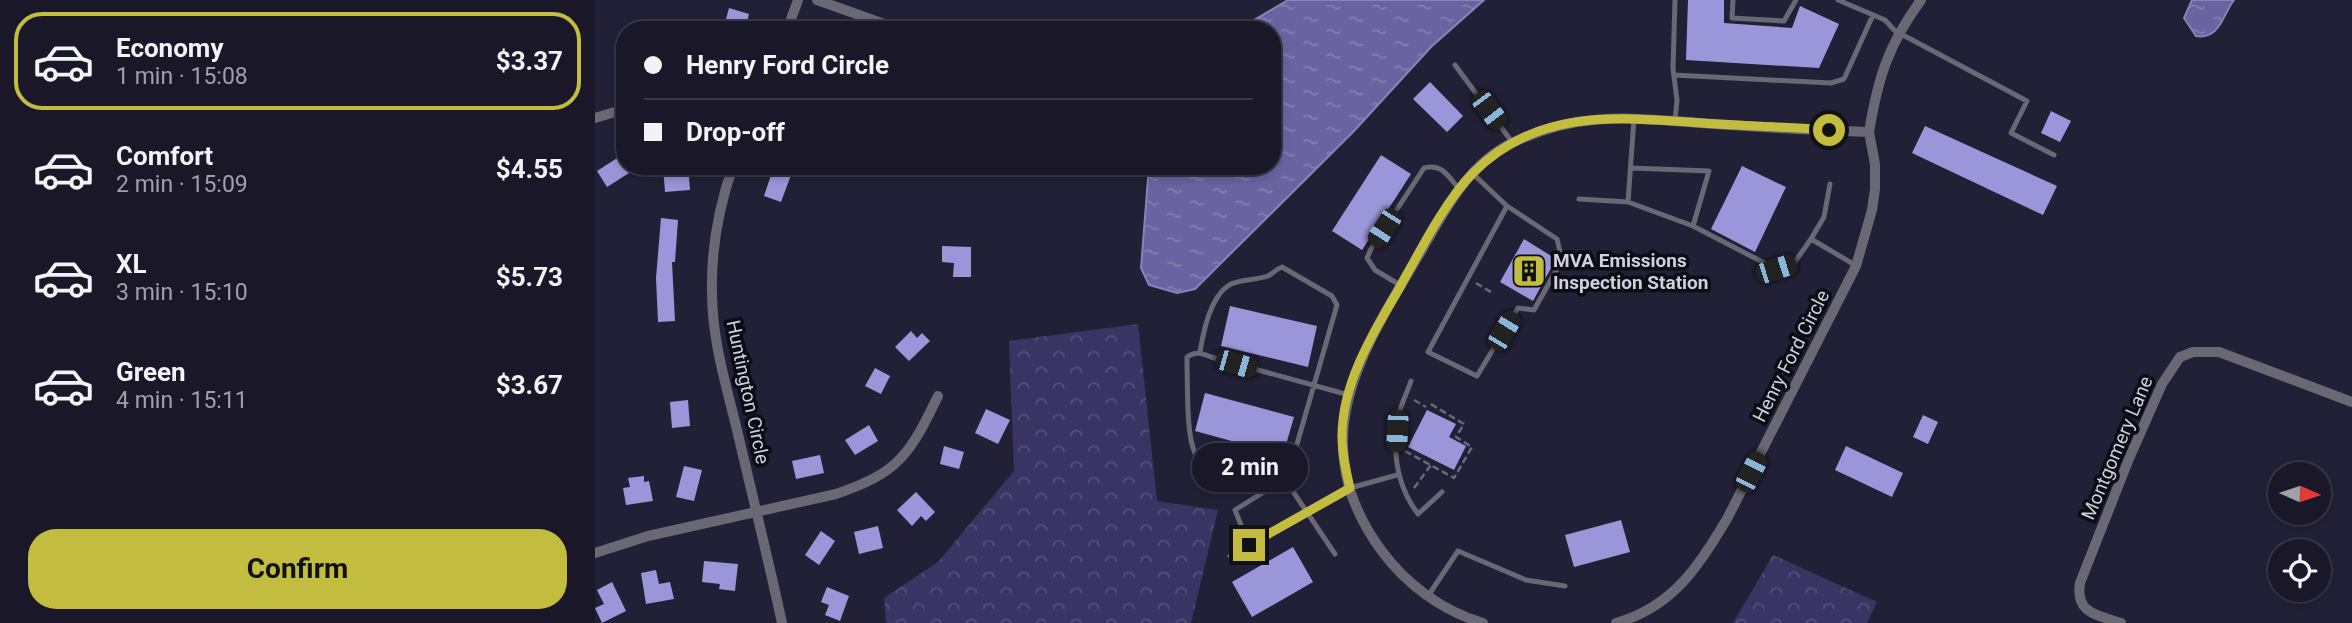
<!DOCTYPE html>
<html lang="en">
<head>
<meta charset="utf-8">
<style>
	body { margin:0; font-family:Roboto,sans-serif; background:#232130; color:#f1f3f6; height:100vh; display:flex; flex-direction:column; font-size:26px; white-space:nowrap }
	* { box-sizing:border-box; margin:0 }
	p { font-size:23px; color:#9fa0a8 }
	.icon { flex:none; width:38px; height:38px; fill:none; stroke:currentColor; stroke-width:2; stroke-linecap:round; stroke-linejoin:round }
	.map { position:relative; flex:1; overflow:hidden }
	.side { display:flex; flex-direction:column; background:#1a1828; width:595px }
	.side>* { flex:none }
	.banner { position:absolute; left:21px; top:21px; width:665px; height:154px; border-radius:28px; box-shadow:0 4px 10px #0003,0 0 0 2px #383745; display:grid; align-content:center; height:154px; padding:0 28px; background:#1a1828 }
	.needle { width:46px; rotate:93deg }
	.tools { position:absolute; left:1673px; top:462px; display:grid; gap:14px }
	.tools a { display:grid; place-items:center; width:63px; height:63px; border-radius:50%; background:#1a1828; box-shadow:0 4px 10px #0003,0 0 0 2px #383745; font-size:35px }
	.end { position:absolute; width:32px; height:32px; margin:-16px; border:9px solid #c2bd3f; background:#111; box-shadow:0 0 0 4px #111 }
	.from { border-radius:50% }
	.bubble { position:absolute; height:49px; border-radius:24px; background:#1a1828; box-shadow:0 4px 10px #0003,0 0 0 2px #383745; font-size:23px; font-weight:700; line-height:49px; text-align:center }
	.car { position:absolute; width:21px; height:42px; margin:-21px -10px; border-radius:9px; box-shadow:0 0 5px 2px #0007; background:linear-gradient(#222 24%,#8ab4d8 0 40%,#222 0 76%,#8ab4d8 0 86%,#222 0) }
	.banner b { display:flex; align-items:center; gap:24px; height:66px; font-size:26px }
	.banner b+b { border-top:2px solid #383745 }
	.banner i { width:18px; height:18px; background:#f1f3f6 }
	ul { padding:12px 0 0; list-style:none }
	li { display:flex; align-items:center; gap:21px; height:98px; margin:0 14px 10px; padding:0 14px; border:4px solid transparent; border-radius:28px }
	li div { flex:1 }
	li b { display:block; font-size:26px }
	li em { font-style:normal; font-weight:700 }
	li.active { border-color:#c2bd3f }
	li>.icon { width:63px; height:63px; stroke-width:1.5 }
	.primary-button { display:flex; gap:14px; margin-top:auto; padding:14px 28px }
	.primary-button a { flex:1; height:80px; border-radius:28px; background:#c2bd3f; color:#111; font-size:28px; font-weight:700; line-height:80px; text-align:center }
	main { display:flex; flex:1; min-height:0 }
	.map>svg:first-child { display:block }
	.forest { fill:url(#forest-crowns) }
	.water { fill:url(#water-ripples); stroke:#8884b3; stroke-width:2 }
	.building { fill:#9b96d9 }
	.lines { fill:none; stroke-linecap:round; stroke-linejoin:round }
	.path { stroke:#6a687b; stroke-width:2.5; stroke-dasharray:7 3.5; stroke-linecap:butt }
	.service { stroke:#696874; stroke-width:5 }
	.minor { stroke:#696874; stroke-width:10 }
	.route { stroke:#c2bd3f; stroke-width:9 }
	.labels { text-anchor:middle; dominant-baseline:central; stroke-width:7; stroke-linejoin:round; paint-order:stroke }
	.poi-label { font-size:19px; font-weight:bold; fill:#d0d0de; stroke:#0c0c15; text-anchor:start }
	.street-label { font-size:19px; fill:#d0d0de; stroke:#0c0c15 }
</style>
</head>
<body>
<main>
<section class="side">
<ul>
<li class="active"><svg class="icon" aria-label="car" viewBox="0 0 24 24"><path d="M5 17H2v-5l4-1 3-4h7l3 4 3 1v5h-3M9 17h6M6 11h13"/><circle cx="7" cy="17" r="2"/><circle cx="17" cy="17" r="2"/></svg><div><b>Economy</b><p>1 min · 15:08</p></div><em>$3.37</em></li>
<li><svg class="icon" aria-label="car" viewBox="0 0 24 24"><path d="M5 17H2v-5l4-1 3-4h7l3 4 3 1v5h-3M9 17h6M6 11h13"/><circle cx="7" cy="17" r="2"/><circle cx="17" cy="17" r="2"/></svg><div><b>Comfort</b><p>2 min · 15:09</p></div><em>$4.55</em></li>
<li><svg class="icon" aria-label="car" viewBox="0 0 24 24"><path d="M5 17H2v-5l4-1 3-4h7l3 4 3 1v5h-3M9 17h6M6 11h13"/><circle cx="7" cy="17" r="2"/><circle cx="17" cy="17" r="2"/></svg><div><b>XL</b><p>3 min · 15:10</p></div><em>$5.73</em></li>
<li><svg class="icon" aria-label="car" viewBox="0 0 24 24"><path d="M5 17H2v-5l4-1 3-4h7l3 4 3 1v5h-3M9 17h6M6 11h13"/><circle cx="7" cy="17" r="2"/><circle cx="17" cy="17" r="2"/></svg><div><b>Green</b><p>4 min · 15:11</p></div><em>$3.67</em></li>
</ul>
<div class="primary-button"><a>Confirm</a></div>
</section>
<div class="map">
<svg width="1757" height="623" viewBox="0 0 1757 623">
	<defs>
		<pattern id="forest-crowns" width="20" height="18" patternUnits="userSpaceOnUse" patternTransform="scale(1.75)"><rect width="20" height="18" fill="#393463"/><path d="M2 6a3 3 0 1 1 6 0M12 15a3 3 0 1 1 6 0" fill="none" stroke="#555079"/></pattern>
		<pattern id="water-ripples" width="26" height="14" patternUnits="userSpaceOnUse" patternTransform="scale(1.75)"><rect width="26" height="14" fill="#6963a1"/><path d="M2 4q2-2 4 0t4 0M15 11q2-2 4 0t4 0" fill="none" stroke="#847fb2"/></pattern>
	</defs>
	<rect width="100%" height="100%" fill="#222036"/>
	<path class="forest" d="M543 324 562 501 623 510 596 623H291L289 598 343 562 419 471 414 341Z
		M1178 555 1282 602 1272 623H1138Z"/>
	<path class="water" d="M693 0H889L836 47 759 131 600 289 582 293 554 285 546 268 554 166H677V30H642Z
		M1597 0H1639C1628 14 1625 40 1601 36L1589 18Z"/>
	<path class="building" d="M1093 0H1129V23L1197 28 1205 6 1244 24 1224 68 1091 60Z
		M134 8 154 14 150 30H128Z
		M835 82 868 116 852 132 818 99Z
		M1456 111 1476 121 1465 142 1446 133Z
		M1330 126 1462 186 1448 215 1317 153Z
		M30 153V166H45L12 187 2 171Z
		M786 155 816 174 767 250 737 231Z
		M68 166H93L95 190 70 192Z
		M1147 166 1191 187 1160 252 1116 229Z
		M178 169 196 175 186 202 169 196Z
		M66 218 83 220 80 262H77L80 321 63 322 61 278Z
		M929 239 961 259 938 301 905 282Z
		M347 246 376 247V277H358L359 263 347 262Z
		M635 306 722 326 713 367 626 346Z
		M316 331 322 338 327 333 335 341 314 361 300 347Z
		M280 368 295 376 286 394 270 386Z
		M610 393 699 417 688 455 600 431Z
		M93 400 95 426 77 428 75 402Z
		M391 409 415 420 403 444 380 433Z
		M832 410 861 424 854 437 871 446 859 470 813 447Z
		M1328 415 1343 422 1333 444 1318 437Z
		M274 425 283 441 260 455 250 440Z
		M349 446 369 452 364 469 345 464Z
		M1251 446 1308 473 1297 497 1240 470Z
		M225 455 229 473 201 479 197 461Z
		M89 466 107 470 99 501 81 497Z
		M49 476V482L54 481 58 501 31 505 28 488 35 487 33 478Z
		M321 492 340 512 331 521 326 516 317 526 302 510Z
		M1026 520 1035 552 979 567 970 535Z
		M283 526 288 548 264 554 259 532Z
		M226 531 240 541 224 565 210 555Z
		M698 547 718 582 657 617 637 582Z
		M109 561 143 564 140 591 124 589 125 584 107 582Z
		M61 570 64 584 75 582 79 599 51 604 46 573Z
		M17 582 31 611 7 623 0 608 9 604 2 590Z
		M232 587 254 596 245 621 230 615 234 605 226 602Z"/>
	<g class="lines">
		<path class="path" d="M881 283 899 294
			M819 400 831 407
			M810 451 859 478 877 447 861 437 869 424 834 403
			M819 488 836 465"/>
		<path class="service" d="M1080 0 1078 69 1082 100 1080 121
			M1138 0 1137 18 1189 21 1201 0
			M1243 0 1290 20 1302 33
			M1306 34 1432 101 1416 133 1459 155
			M860 65 917 142
			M1079 75 1236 83 1249 79 1278 15
			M1037 168 1114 171 1098 226
			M877 173 912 206 833 352 882 376 923 308 939 310 967 260 962 239 912 206
			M984 199 1033 202 1098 226 1181 269 1199 263 1216 239 1260 265
			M1033 202 1039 118
			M1216 239 1229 217 1235 184
			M805 285 780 270 772 258 776 249 829 168C847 163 853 176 864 189
			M605 352C608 333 616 294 636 284 647 279 662 280 673 276 679 273 681 269 687 267L737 296 742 305 700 451 693 460C679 461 670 456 656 455 642 454 627 463 613 461 608 461 602 458 600 453 591 434 593 389 592 367V357C601 351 606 353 616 357L754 395
			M816 381C812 393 805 406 803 418 797 453 802 486 823 514L847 492
			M654 545 640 510 683 483 695 487 740 554
			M635 556 755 488 802 475
			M833 596 863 551 931 580 970 586"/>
		<path class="minor" d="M222 0 295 26
			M192 30 203 0
			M0 118 30 109
			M1274 132C1283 78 1293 45 1326 0
			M138 166C124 206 116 251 117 293 117 339 131 385 142 430 157 494 173 558 187 623
			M0 553 53 536 241 494C304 473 315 454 343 396
			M888 623C847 611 811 584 786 550 707 441 766 352 825 253 849 212 873 163 919 142 984 111 1036 118 1105 123 1161 127 1218 130 1274 132L1280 164V189L1277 210 1261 266 1133 517C1105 565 1078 607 1021 623
			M1526 623C1503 615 1480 614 1485 583L1533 461 1567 384 1585 357 1598 352H1624L1757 402"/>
	</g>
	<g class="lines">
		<path class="route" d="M654 545 755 488C751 471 747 454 747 436 747 385 776 336 801 294 822 257 849 202 878 173 942 108 1024 117 1107 123 1149 126 1192 127 1234 130"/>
	</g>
	<defs>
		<symbol id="building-square" viewBox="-11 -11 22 22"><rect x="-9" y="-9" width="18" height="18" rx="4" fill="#c2bd3f" stroke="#0c0c15"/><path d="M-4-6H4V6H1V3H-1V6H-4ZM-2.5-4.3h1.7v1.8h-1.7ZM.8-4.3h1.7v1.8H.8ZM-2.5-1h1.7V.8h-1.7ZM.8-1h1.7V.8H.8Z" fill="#111"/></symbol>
	</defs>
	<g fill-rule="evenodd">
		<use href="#building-square" x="915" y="252" width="38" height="38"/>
	</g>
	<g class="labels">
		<g class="poi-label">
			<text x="958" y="260">MVA Emissions<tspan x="958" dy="22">Inspection Station</tspan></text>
		</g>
		<g class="street-label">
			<text transform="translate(1196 356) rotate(-63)">Henry Ford Circle</text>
			<text transform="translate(153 392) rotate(78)">Huntington Circle</text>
			<text transform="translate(1522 448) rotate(-67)">Montgomery Lane</text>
		</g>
	</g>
</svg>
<div class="tools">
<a><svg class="needle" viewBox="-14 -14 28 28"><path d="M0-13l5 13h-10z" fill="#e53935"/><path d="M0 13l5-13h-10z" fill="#9fa0a8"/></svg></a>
<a><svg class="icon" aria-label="locate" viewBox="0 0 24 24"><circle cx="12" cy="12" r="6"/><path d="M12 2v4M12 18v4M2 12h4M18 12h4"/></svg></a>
</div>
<i class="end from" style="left:1234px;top:130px"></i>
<i class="end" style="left:654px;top:545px"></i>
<div class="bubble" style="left:597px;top:443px;width:116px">2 min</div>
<i class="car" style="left:894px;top:110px;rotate:143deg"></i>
<i class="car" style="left:789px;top:228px;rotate:213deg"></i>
<i class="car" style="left:1181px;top:269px;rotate:72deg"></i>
<i class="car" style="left:909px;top:331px;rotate:31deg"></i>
<i class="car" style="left:641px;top:364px;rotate:106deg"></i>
<i class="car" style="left:802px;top:431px;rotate:183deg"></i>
<i class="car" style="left:1156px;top:472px;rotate:27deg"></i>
<div class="banner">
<b><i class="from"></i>Henry Ford Circle</b>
<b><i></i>Drop-off</b>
</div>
</div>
</main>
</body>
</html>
